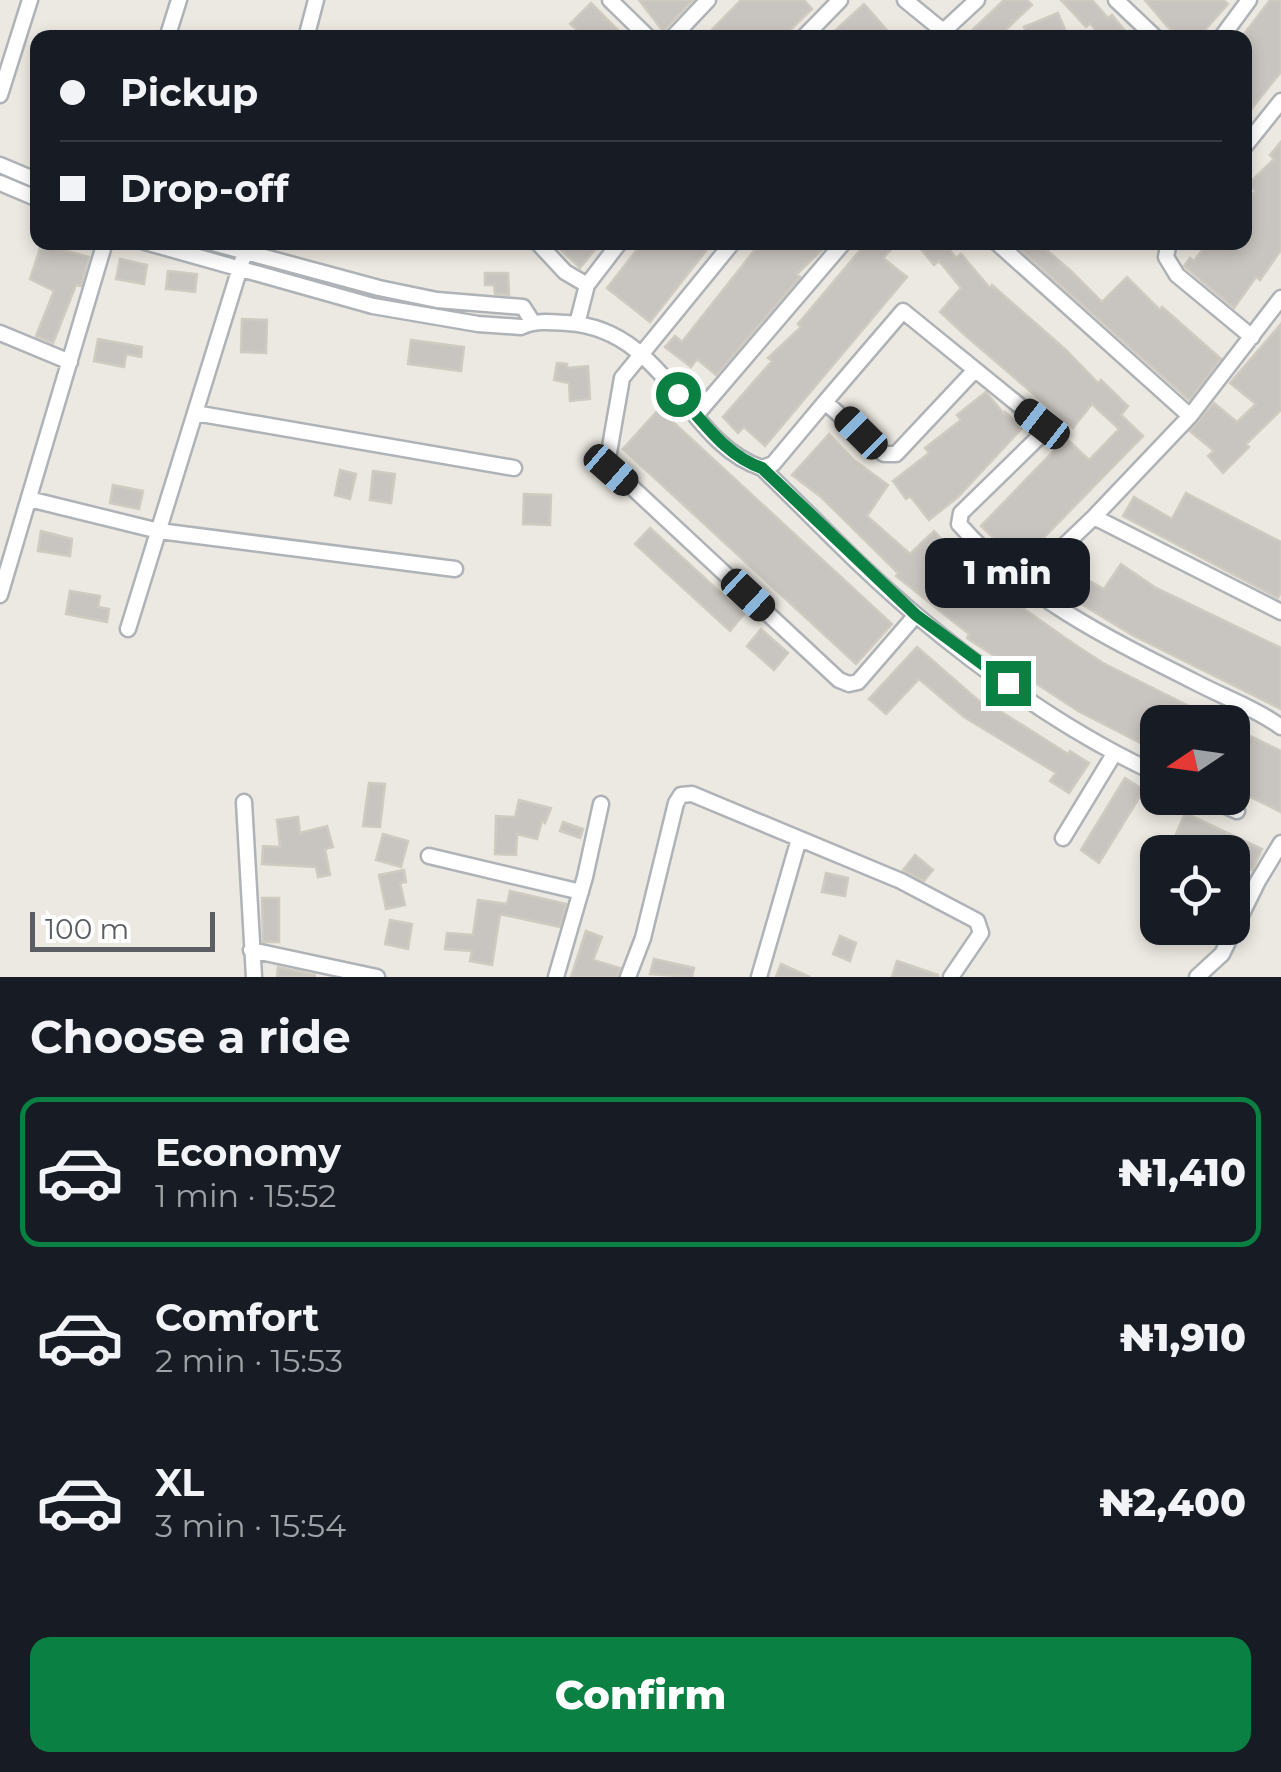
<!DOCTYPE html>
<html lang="en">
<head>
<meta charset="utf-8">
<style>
	body { margin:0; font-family:Montserrat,sans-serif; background:#20242c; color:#f1f3f6; height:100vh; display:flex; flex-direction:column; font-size:38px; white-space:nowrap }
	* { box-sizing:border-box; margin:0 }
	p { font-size:32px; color:#9ea1a6 }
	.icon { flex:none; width:55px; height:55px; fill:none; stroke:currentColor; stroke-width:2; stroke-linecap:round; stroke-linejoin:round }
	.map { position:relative; height:977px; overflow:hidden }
	.details { display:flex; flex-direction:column; background:#171b24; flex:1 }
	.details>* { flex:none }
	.banner { position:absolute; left:30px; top:30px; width:1222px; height:220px; border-radius:20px; box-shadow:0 5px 15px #0003; display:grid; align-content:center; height:220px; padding:0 30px; background:#171b24 }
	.needle { width:65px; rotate:257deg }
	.controls { position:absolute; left:1140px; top:705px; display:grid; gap:20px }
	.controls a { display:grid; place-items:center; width:110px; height:110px; border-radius:20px; background:#171b24; box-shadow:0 5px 15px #0003; font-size:50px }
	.scale { position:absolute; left:30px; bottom:25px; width:185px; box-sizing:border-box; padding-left:10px; border:5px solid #5a5e62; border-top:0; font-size:28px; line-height:35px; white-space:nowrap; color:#5a5e62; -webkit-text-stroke:8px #fff; paint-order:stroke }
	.end { position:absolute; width:45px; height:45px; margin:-22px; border:12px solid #0b8043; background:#fff; box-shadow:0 0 0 5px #fff }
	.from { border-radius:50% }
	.bubble { position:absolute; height:70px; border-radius:20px; background:#171b24; box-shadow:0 5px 15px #0003; font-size:32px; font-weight:800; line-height:70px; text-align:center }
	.car { position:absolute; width:30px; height:60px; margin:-30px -15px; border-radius:12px; box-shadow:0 0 8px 2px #0007; background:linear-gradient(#222 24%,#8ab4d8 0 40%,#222 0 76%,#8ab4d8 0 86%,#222 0) }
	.banner b { display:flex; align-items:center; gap:35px; height:95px; font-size:38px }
	.banner b+b { border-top:2px solid #363941 }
	.banner i { width:25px; height:25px; background:#f1f3f6 }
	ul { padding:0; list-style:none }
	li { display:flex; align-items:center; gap:30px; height:150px; margin:0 20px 15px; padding:0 10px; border:5px solid transparent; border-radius:20px }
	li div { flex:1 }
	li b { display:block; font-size:38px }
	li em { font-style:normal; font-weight:800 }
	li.selected { border-color:#0b8043 }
	li>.icon { width:90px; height:90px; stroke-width:1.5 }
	h2 { padding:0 30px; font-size:45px; line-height:120px }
	.action { display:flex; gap:20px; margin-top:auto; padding:20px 30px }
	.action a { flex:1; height:115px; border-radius:20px; background:#0b8043; color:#fff; font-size:40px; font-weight:800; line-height:115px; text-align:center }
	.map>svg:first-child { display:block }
	.building { fill:#c8c4bf; stroke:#d0cbc1; stroke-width:2.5 }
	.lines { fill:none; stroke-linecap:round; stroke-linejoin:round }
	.street-casing { stroke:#afb3b7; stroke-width:19 }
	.street { stroke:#fff; stroke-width:14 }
	.route { stroke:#0b8043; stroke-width:12 }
</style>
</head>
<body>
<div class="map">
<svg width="1281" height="977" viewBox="0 0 1281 977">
	<rect width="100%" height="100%" fill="#ece9e2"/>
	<path class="building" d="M639 0H693L663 31Z
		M741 0H804L812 9 782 38H704Z
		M1004 0H1027L1032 5 997 38H964Z
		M1061 0H1092L1108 18 1112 15 1131 38H1102L1090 23 1086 27Z
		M1145 0H1223L1228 4 1198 38H1183L1167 26Z
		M1270 0H1281V72L1245 117V33Z
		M591 3 626 38H568L576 29 570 24Z
		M864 4 894 38H827Z
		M1058 13 1067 34 1058 38H1028L1024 27Z
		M1281 142V250L1260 280 1256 277 1234 308 1184 266 1190 258 1194 261 1208 242H1245V201L1255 191 1248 184 1274 159 1270 155Z
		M42 242H65L63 250 89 257 81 286 76 285 53 343 36 336 54 291 30 279Z
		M553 242H601L580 268Z
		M643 242H713L650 322 607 288Z
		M761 242H830L797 274 800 277 716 375 697 359 691 367 665 347 675 336 682 342Z
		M867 242H898L883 258 907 277 765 446 744 427 738 433 723 417 772 361 768 358 801 327 798 324Z
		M915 242H944L956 258 961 254 990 288 992 285 1066 350 1098 383 1101 380 1128 406 1121 415 1143 436 1019 563 981 526 1066 438 1089 460 1119 429 1092 404 1073 428 966 336 940 312 961 288 939 261 934 265Z
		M1012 242H1037L1070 270 1102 302 1127 277 1160 310 1162 307 1221 359 1189 400Z
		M120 259 147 265 144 284 116 279Z
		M168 271 197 274 195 292 166 289Z
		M485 273H508L509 295 495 294 494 285H485Z
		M242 319 267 320 266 353 241 352Z
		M1281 324V410L1246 444 1249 447 1223 473 1208 456 1214 451 1190 431 1214 403 1237 422 1256 404 1230 383Z
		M98 339 142 347 141 357 126 354 124 367 94 361Z
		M411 340 464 347 461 371 408 364Z
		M557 363 567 364V368L588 366 590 399 570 401 569 383 554 380Z
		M986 392 1004 414 1005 412 1022 428 958 497 929 520 910 496 906 499 893 481 929 453 925 448 961 420 957 415Z
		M659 409 892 624 856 664 623 449Z
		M829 434 854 460 888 485 867 516 910 554 934 531 965 565 968 561 993 587 1074 644 1103 663 1221 722H1172L1158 716V752L1078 711 967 638 969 634 896 576 898 573 821 497 792 475Z
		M340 470 356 474 350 499 335 495Z
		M373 471 395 474 391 503 370 500Z
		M113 485 143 491 139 509 110 503Z
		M1186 493 1281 542V591L1278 598 1123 516 1134 497 1172 519Z
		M524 494 551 495 550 525 523 524Z
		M650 528 744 614 730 631 635 544Z
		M41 531 72 539 70 556 38 551Z
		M1121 564 1156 588 1281 648V709L1132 635 1052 586 1063 566 1104 589Z
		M70 591 100 596 98 607 109 609 107 622 66 614Z
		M761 629 788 653 774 670 747 646Z
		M917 647 987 708 989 704 1068 754 1070 751 1089 763 1069 793 1050 781 1056 773 964 717 919 679 886 714 869 699Z
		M1232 727 1281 751V812L1232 788Z
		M1125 778 1144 790 1099 863 1081 850Z
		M369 783 385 784 380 827 363 826Z
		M519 800 551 808 545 823 542 821 537 839 517 834 516 855 495 854 496 816 515 817Z
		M1185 813 1262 849 1252 870 1232 860V852H1215L1176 834Z
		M298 817 300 833 327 826 333 847 325 849 330 875 318 877 316 867 262 864 263 846 280 847 277 820Z
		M563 822 583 829 580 838 560 831Z
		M383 834 408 841 401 867 376 860Z
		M915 855 933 870 924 881 903 870Z
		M404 870 406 882 400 883 405 905 386 909 379 875Z
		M826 873 848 878 845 896 822 892Z
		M510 891 566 904 560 927 500 914 492 965 470 961 472 951 445 949 447 933 473 935 478 900 507 904Z
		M262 898H279V942H263Z
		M390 920 412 924 408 949 385 944Z
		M586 931 602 937 593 960 620 968 618 977H571Z
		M840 936 856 943 850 961 833 954Z
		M654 959 694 968 692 977 650 974Z
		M897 961 938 975V977H892Z
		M781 964 810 977H776Z
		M278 967 315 975V977H277Z"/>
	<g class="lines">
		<defs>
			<path id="street" d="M610 0 649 38
				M905 0 943 31
				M1116 0 1156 38
				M167 38 179 0
				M306 38 316 0
				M672 38 708 0
				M803 38 840 0
				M936 38 977 0
				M1221 38 1249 0
				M0 95 30 0
				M1245 146 1281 101
				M0 165 38 181
				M0 183 38 199
				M145 242 373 306 478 324 521 327C536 320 550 322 567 323 667 329 685 443 762 468L773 464 825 402 884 454H896L974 371
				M209 242 379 288 437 300 523 307 532 321
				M537 242 565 272 587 285
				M733 242 622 378 607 464 839 680 849 684 858 682 916 615
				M996 242 1190 416
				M1169 242 1166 257 1177 275 1252 337
				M577 324 587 285 620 242
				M0 333 70 362
				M825 402 903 311 1042 424V434L961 513 959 524C1022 596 1109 639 1193 681 1221 696 1255 708 1281 727
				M195 413 514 468
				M697 414 844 242
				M762 468C813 517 862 570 916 615 989 676 1072 735 1158 774
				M29 499 159 531 455 569
				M1094 517 1281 612
				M1024 584 1094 517 1190 416 1281 298
				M0 595 105 242
				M128 629 248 242
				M1208 798 1237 811
				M244 802 254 977
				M1063 838 1114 754
				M429 856 581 892
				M251 950 377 977
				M556 977 585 877 601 804
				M628 977 643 938 676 803 681 795 692 794 901 881 977 921 981 933 951 977
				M759 977 799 839
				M1197 977 1222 954 1258 881 1281 843"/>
		</defs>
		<use href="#street" class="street-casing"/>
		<use href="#street" class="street"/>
	</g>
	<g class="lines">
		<path class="route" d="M678 394C703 421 726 456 762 468L916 615 1008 683"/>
	</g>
</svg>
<div class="controls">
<a><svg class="needle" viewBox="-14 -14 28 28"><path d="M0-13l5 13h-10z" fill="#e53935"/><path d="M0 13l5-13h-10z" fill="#9ea1a6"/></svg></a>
<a><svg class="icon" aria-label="locate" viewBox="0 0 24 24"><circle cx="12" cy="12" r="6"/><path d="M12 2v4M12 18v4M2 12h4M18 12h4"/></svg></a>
</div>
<div class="scale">100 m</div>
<i class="end from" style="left:678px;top:394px"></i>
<i class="end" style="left:1008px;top:683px"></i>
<div class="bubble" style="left:925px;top:538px;width:165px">1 min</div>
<i class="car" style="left:1042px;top:424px;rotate:308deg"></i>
<i class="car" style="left:861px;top:433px;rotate:315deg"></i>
<i class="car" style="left:611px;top:470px;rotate:131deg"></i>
<i class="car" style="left:748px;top:595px;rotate:133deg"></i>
<div class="banner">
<b><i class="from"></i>Pickup</b>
<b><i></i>Drop-off</b>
</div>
</div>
<section class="details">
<h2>Choose a ride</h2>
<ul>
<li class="selected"><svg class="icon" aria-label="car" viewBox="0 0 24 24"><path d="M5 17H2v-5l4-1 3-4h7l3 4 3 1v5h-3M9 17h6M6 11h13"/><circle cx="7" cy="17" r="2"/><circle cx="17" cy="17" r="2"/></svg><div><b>Economy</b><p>1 min · 15:52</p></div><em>₦1,410</em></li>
<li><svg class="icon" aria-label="car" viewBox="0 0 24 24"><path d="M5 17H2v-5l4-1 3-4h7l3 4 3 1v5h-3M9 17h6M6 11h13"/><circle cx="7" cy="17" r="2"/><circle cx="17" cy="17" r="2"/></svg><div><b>Comfort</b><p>2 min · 15:53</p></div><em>₦1,910</em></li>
<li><svg class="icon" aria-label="car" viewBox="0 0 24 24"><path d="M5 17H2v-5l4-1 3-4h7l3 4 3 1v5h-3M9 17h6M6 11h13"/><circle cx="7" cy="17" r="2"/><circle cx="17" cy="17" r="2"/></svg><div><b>XL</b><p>3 min · 15:54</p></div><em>₦2,400</em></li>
</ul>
<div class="action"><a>Confirm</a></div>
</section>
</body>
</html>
